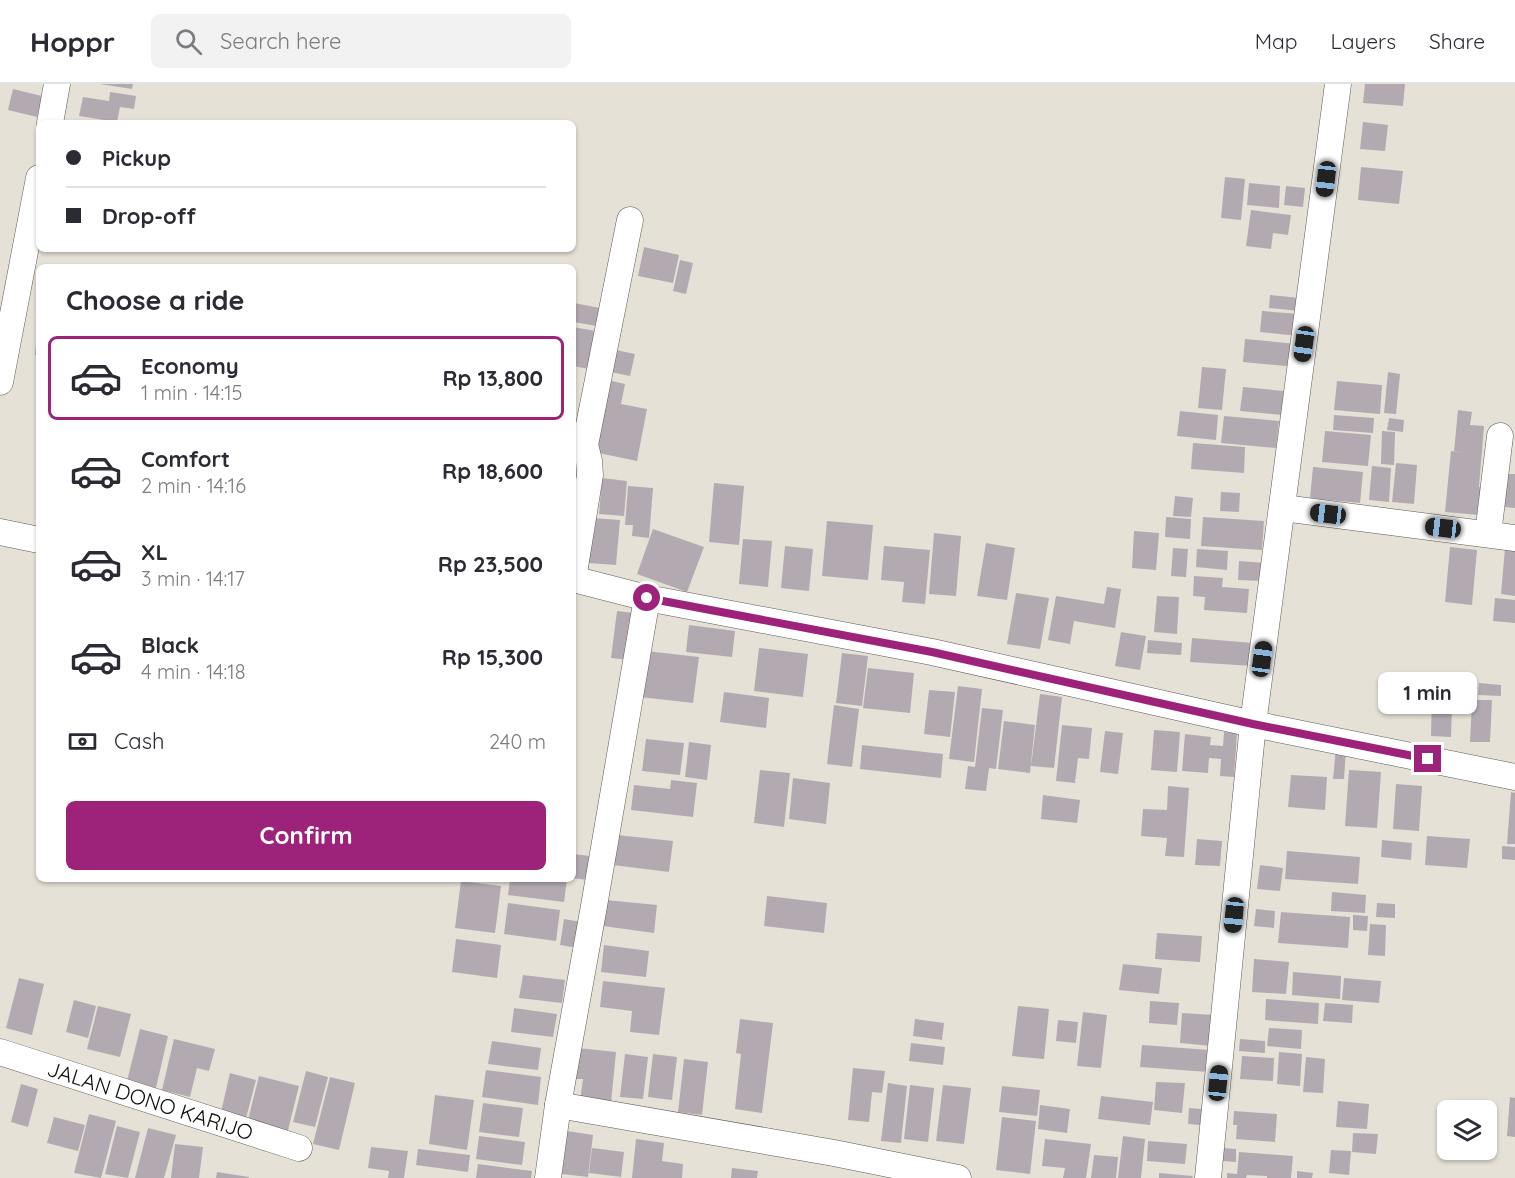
<!DOCTYPE html>
<html lang="en">
<head>
<meta charset="utf-8">
<style>
	body { margin:0; font-family:Quicksand,sans-serif; background:#f2f2f3; color:#2b2b33; height:100vh; display:flex; flex-direction:column; font-size:22px; white-space:nowrap }
	* { box-sizing:border-box; margin:0 }
	p { font-size:20px; color:#7c7c81 }
	.icon { flex:none; width:33px; height:33px; fill:none; stroke:currentColor; stroke-width:2; stroke-linecap:round; stroke-linejoin:round }
	.map { position:relative; flex:1; overflow:hidden }
	.sheet { position:absolute; left:36px; top:180px; width:540px; height:618px; display:flex; flex-direction:column; background:#fff; border-radius:9px; box-shadow:0 2px 4px #0004 }
	.sheet>* { flex:none }
	.banner { position:absolute; left:36px; top:36px; width:540px; height:132px; border-radius:9px; box-shadow:0 2px 4px #0004; display:grid; align-content:center; height:132px; padding:0 30px; background:#fff }
	.fabs { position:absolute; left:1437px; top:1016px; display:grid; gap:12px }
	.fabs a { display:grid; place-items:center; width:60px; height:60px; border-radius:9px; background:#fff; box-shadow:0 2px 4px #0004; font-size:30px }
	.end { position:absolute; width:27px; height:27px; margin:-14px; border:8px solid #9d237a; background:#fff; box-shadow:0 0 0 3px #fff }
	.from { border-radius:50% }
	.bubble { position:absolute; height:42px; border-radius:9px; background:#fff; box-shadow:0 2px 4px #0004; font-size:20px; font-weight:700; line-height:42px; text-align:center }
	.car { position:absolute; width:18px; height:36px; margin:-18px -9px; border-radius:8px; box-shadow:0 0 4px 2px #0007; background:linear-gradient(#222 24%,#8ab4d8 0 40%,#222 0 76%,#8ab4d8 0 86%,#222 0) }
	.banner b { display:flex; align-items:center; gap:21px; height:57px; font-size:22px }
	.banner b+b { border-top:2px solid #e1e1e2 }
	.banner i { width:15px; height:15px; background:#2b2b33 }
	ul { padding:0; list-style:none }
	li { display:flex; align-items:center; gap:18px; height:84px; margin:0 12px 9px; padding:0 18px; border:3px solid transparent; border-radius:9px }
	li div { flex:1 }
	li b { display:block; font-size:22px }
	li em { font-style:normal; font-weight:700 }
	li.current { border-color:#9d237a }
	li>.icon { width:54px; height:54px; stroke-width:1.5 }
	h2 { padding:0 30px; font-size:27px; line-height:72px }
	.pay { display:flex; align-items:center; gap:15px; height:66px; padding:0 30px; font-size:22px }
	.pay p { margin-inline-start:auto }
	.primary-button { display:flex; gap:12px; margin-top:auto; padding:12px 30px }
	.primary-button a { flex:1; height:69px; border-radius:9px; background:#9d237a; color:#fff; font-size:24px; font-weight:700; line-height:69px; text-align:center }
	header { display:flex; align-items:center; gap:36px; box-sizing:border-box; height:84px; padding:0 30px; background:#fff; border-bottom:2px solid #e1e1e2 }
	header strong { font-size:28px }
	nav { display:flex; gap:33px; margin-inline-start:auto; font-size:21px }
	.search { width:420px; height:54px; background:#f2f2f3; display:flex; align-items:center; gap:15px; box-sizing:border-box; padding:0 21px; border-radius:9px; color:#7c7c81; font-size:22px }
	.map>svg:first-child { display:block }
	.building { fill:#b3aab1 }
	.lines { fill:none; stroke-linecap:round; stroke-linejoin:round }
	.street-casing { stroke:#5e5a52; stroke-width:27 }
	.street { stroke:#fff; stroke-width:26 }
	.route { stroke:#9d237a; stroke-width:8 }
	.labels { text-anchor:middle; dominant-baseline:central; stroke-width:4.5; stroke-linejoin:round; paint-order:stroke }
	.street-label { font-size:21px; fill:#0f0d0a; stroke:#f3eee4 }
</style>
</head>
<body>
<header>
<strong>Hoppr</strong>
<div class="search"><svg class="icon" aria-label="search" viewBox="0 0 24 24"><circle cx="10" cy="10" r="6"/><path d="M15 15l6 6"/></svg>Search here</div>
<nav><a>Map</a><a>Layers</a><a>Share</a></nav>
</header>
<div class="map">
<svg width="1515" height="1094" viewBox="0 0 1515 1094">
	<rect width="100%" height="100%" fill="#e6e1d7"/>
	<path class="building" d="M100 0H133L132 5Z
		M1365 0H1405L1403 22 1363 19Z
		M13 5 42 12 37 33 8 26Z
		M110 8 136 12 134 25 120 23 117 38 79 32 83 13 109 17Z
		M1363 38 1388 41 1385 67 1360 65Z
		M1361 83 1403 87 1399 120 1358 116Z
		M1225 93 1245 95 1241 136 1221 134Z
		M1249 99 1280 102 1279 124 1247 121Z
		M1286 102 1305 104 1303 123 1284 121Z
		M1251 126 1291 131 1288 151 1273 149 1271 165 1246 162Z
		M644 163 679 171 673 199 638 192Z
		M680 176 693 179 686 210 673 207Z
		M1270 211 1300 214 1299 227 1269 224Z
		M574 219 600 224 597 242 573 238Z
		M1262 227 1300 230 1298 252 1260 248Z
		M573 243 596 247 589 285 573 282Z
		M37 250H39V272L35 271Z
		M1245 255 1297 260 1295 283 1243 278Z
		M611 265 635 270 630 292 606 287Z
		M1202 283 1226 285 1222 326 1198 324Z
		M1388 288 1400 290 1396 330 1384 329Z
		M603 295 625 300 621 320 647 325 637 377 589 367Z
		M1337 297 1382 301 1380 330 1334 326Z
		M1243 303 1284 307 1282 331 1240 327Z
		M1458 326 1472 328 1470 341 1484 342 1479 403H1482L1479 431 1445 428 1451 367 1464 368 1454 367Z
		M1180 327 1218 331 1216 356 1177 352Z
		M1334 331 1374 334 1373 349 1333 346Z
		M1224 332 1279 337 1276 364 1221 359Z
		M1389 334 1404 336 1403 348 1387 346Z
		M1325 347 1371 351 1368 382 1322 378Z
		M1382 347 1395 348 1394 381 1381 380Z
		M1193 359 1245 363 1244 389 1191 385Z
		M1396 379 1417 381 1414 420 1392 418Z
		M1372 382 1391 384 1389 418 1369 416Z
		M1313 383 1363 388 1360 419 1310 414Z
		M1507 390H1515V424L1504 423Z
		M602 394 627 397 624 432 599 430Z
		M714 399 744 402 739 461 709 458Z
		M628 402 653 404 649 454 632 452 633 441H625Z
		M1221 408 1240 409 1239 428 1220 427Z
		M1175 412 1193 414 1191 433 1173 432Z
		M1166 433 1191 435 1190 455 1165 453Z
		M1203 433 1264 437 1262 466 1201 462Z
		M592 434 620 436 616 481 588 479Z
		M827 437 873 441 868 496 822 492Z
		M653 445 704 463 687 508 637 490Z
		M1134 447 1159 449 1156 486 1132 484Z
		M934 449 961 452 956 512 929 510Z
		M743 455 772 457 768 503 739 500Z
		M986 459 1015 464 1007 516 977 512Z
		M785 462 813 465 809 507 781 504Z
		M884 462 930 466 925 520 902 518 904 498 881 496Z
		M1450 463 1477 466 1472 521 1445 518Z
		M1173 464 1188 465 1186 493 1171 492Z
		M1505 464 1515 465V512L1501 510Z
		M1197 465 1228 467 1227 486 1196 483Z
		M1239 477 1266 479 1264 497 1238 496Z
		M1194 492 1223 494 1222 503 1249 505 1247 529 1204 526 1205 513 1193 512Z
		M1107 503 1121 505 1115 544 1074 537 1070 560 1048 556 1056 512 1104 520Z
		M1016 509 1049 514 1040 565 1007 560Z
		M1157 512 1179 513 1177 550 1154 548Z
		M1495 514 1515 516V539L1493 537Z
		M617 527 635 529 630 576 611 574Z
		M689 541 735 547 732 573 686 568Z
		M1121 548 1146 552 1140 586 1115 582Z
		M1192 554 1254 559 1252 582 1190 578Z
		M1148 556 1182 559 1181 571 1147 569Z
		M759 564 808 570 803 613 754 607Z
		M646 567 699 573 693 619 640 613Z
		M842 569 868 572 862 622 836 619Z
		M868 584 914 589 910 629 863 624Z
		M1440 592H1462V607H1440Z
		M1479 599 1501 601V612L1478 611Z
		M958 602 982 605 974 678 949 675Z
		M929 606 955 608 950 653 924 650Z
		M724 608 769 614 766 644 720 638Z
		M1432 608 1464 610 1463 625 1452 624 1451 653 1431 652Z
		M1040 610 1062 613 1054 684 1031 682Z
		M1472 616H1492L1490 658H1470Z
		M834 621 859 625 852 683 827 680Z
		M982 624 1003 626 996 685 989 684 986 707 965 705 968 682 975 683Z
		M1004 637 1035 641 1030 689 998 685Z
		M1062 641 1092 644 1089 675 1078 674 1075 699 1056 697Z
		M1154 646 1180 648 1177 688 1151 686Z
		M1105 647 1123 649 1118 690 1100 688Z
		M1224 648 1237 649 1234 693 1220 692 1221 675 1209 674 1208 689 1182 687 1185 650 1211 653 1210 661 1223 662Z
		M646 655 684 659 680 691 642 687Z
		M689 658 711 661 707 696 685 693Z
		M862 661 943 670 941 694 860 685Z
		M1336 664 1346 665 1344 695H1333Z
		M760 686 790 689 784 743 754 739Z
		M1349 686 1381 688 1377 744 1345 742Z
		M1291 691 1327 693 1325 726 1288 723Z
		M793 694 830 699 826 740 789 735Z
		M671 696 697 699 693 733 631 726 634 701 670 705Z
		M1396 700 1422 702 1419 747 1393 745Z
		M1168 702 1189 704 1184 773 1165 772 1167 754 1141 752 1143 725 1167 726Z
		M1511 708 1515 709V760H1507Z
		M1043 711 1080 716 1077 739 1041 735Z
		M617 751 673 757 669 788 613 781Z
		M1427 752 1470 755 1467 784 1425 781Z
		M1197 755 1222 757 1220 782 1195 781Z
		M1382 756 1412 759 1411 776 1381 773Z
		M1502 762 1515 763V776L1502 775Z
		M1287 767 1360 773 1358 800 1285 795Z
		M573 770 590 772 587 796 573 794Z
		M1260 781 1283 784 1280 807 1257 805Z
		M510 795H567L564 818 508 811Z
		M461 797 501 802 495 849 455 844Z
		M1332 808 1366 811 1365 829 1331 827Z
		M767 812 827 819 824 849 764 842Z
		M606 816 657 821 654 849 603 842Z
		M508 819 560 826 556 857 504 850Z
		M1377 819 1395 820V834L1376 833Z
		M1256 825 1275 827 1274 844 1254 842Z
		M1281 828 1350 833 1348 864 1278 859Z
		M1353 831 1368 832 1367 847 1353 846Z
		M564 835 581 838 577 864 560 861Z
		M1370 840 1386 841 1385 872 1368 871Z
		M1157 849 1202 852 1200 878 1155 875Z
		M456 855 501 861 497 894 452 888Z
		M604 861 649 867 646 893 601 888Z
		M1254 875 1289 878 1286 910 1252 908Z
		M1123 880 1162 884 1159 910 1119 906Z
		M1293 888 1341 892 1340 915 1292 911Z
		M523 891 565 896 562 919 519 914Z
		M19 894 44 900 32 951 6 944Z
		M1344 894 1381 897 1379 919 1342 916Z
		M603 897 665 904 659 951 630 948 632 927 600 923Z
		M1266 915 1319 919 1318 940 1265 936Z
		M74 916 96 922 88 954 66 948Z
		M1150 917 1179 919 1177 941 1149 939Z
		M1325 919 1353 921 1352 939 1323 937Z
		M98 922 131 930 120 973 87 965Z
		M1018 922 1049 925 1044 975 1012 972Z
		M514 924 557 930 553 953 511 948Z
		M1083 928 1107 931 1101 984 1077 982Z
		M1182 929 1214 931 1212 962 1180 959Z
		M740 935 773 939 762 1029 735 1025 741 970 736 969Z
		M915 935 944 939 942 956 913 952Z
		M1058 936 1078 938 1076 959 1056 957Z
		M1269 944 1302 946 1301 965 1267 962Z
		M140 945 168 952 155 1008 126 1001Z
		M174 955 215 965 209 987 197 984 190 1013 162 1006Z
		M1240 955 1265 957V969L1239 967Z
		M492 957 541 964 538 986 488 980Z
		M911 959 945 963 943 981 909 977Z
		M1142 961 1209 966 1208 988 1140 983Z
		M578 964 616 968 611 1019 580 1016 583 995H574Z
		M1279 968 1302 970 1300 1002 1277 1000Z
		M625 970 648 973 643 1015 620 1013Z
		M653 970 677 973 672 1016 648 1013Z
		M1242 972 1274 974 1273 997 1240 995Z
		M1306 973 1325 975 1323 1009 1303 1008Z
		M684 975 708 978 702 1031 678 1028Z
		M853 984 885 987 882 1009 872 1008 869 1038 848 1036Z
		M486 986 541 993 538 1021 482 1013Z
		M306 987 328 993 315 1043 293 1038Z
		M230 989 256 996 246 1034 221 1028Z
		M259 992 299 1002 287 1050 247 1040Z
		M330 993 355 999 339 1066 313 1060Z
		M1156 998 1185 999 1182 1029 1154 1026Z
		M888 999 907 1002 901 1059 881 1057Z
		M21 1000 38 1005 28 1043 11 1038Z
		M910 1001 934 1004 928 1058 904 1055Z
		M943 1001 971 1004 964 1060 936 1057Z
		M1002 1002 1040 1006 1037 1032 999 1028Z
		M435 1011 474 1016 467 1066 429 1060Z
		M1101 1012 1153 1018 1150 1041 1098 1035Z
		M1510 1013 1515 1014V1053L1507 1052Z
		M1338 1017 1369 1020 1367 1045 1336 1043Z
		M483 1019 523 1024 519 1053 479 1048Z
		M1040 1021 1070 1025 1067 1049 1038 1045Z
		M1189 1024 1202 1025 1201 1041 1188 1040Z
		M1234 1027 1277 1030 1275 1058 1236 1055 1237 1041H1233Z
		M89 1030 116 1037 101 1094 74 1089Z
		M54 1033 85 1041 78 1067 47 1059Z
		M1002 1033 1036 1037 1030 1090 996 1086Z
		M117 1042 140 1048 128 1094 105 1090Z
		M148 1044 176 1051 164 1094H135Z
		M567 1047 593 1051 588 1093 562 1090Z
		M1353 1049 1378 1050 1376 1070 1352 1068Z
		M479 1052 525 1058 522 1081 476 1075Z
		M1123 1052 1145 1055 1141 1094H1118Z
		M636 1055 664 1059 662 1077 683 1080 682 1094H632Z
		M1045 1055 1091 1060 1086 1094H1063L1065 1084 1042 1082Z
		M1148 1057 1187 1060 1185 1080 1147 1077Z
		M175 1060 203 1063 199 1094H171Z
		M371 1063 408 1067 404 1094H388L389 1087 368 1084Z
		M592 1064 624 1068 621 1093 589 1089Z
		M1222 1064 1236 1065V1078L1222 1077Z
		M418 1065 470 1071 468 1088 416 1081Z
		M1331 1066 1351 1067 1349 1091 1329 1089Z
		M1239 1068 1293 1072 1291 1094H1267V1092L1247 1091 1246 1094H1227V1089L1237 1090Z
		M1094 1071 1118 1073 1116 1094H1091Z
		M478 1080 532 1087 531 1094H476Z
		M732 1084 758 1087 757 1094H731Z
		M1297 1087 1313 1089 1312 1094H1297Z
		M217 1088 249 1093V1094H216Z
		M1159 1089 1193 1092 1192 1094H1159Z"/>
	<g class="lines">
		<defs>
			<g id="street">
				<path d="M50 39 57 0"/>
				<path d="M0 298 39 94"/>
				<path d="M1283 424 1515 454"/>
				<path d="M0 448 39 456"/>
				<path d="M1488 450 1500 352"/>
				<path d="M573 495 647 514 932 568 1253 640 1515 693"/>
				<path d="M573 495 590 391 589 377 585 361 630 136"/>
				<path id="s1" d="M0 968 299 1064"/>
				<path d="M558 1021 834 1069 958 1094"/>
				<path d="M548 1094 558 1021 594 822 647 514"/>
				<path d="M1208 1094 1253 640 1338 0"/>
			</g>
		</defs>
		<use href="#street" class="street-casing"/>
		<use href="#street" class="street"/>
	</g>
	<g class="lines">
		<path class="route" d="M647 514 932 568 1253 640 1428 675"/>
	</g>
	<g class="labels">
		<g class="street-label">
			<text stroke="none"><textPath href="#s1" startOffset="158">JALAN DONO KARIJO</textPath></text>
		</g>
	</g>
</svg>
<div class="fabs">
<a><svg class="icon" aria-label="layers" viewBox="0 0 24 24"><path d="M12 4l9 5-9 5-9-5zM3 14l9 5 9-5"/></svg></a>
</div>
<i class="end from" style="left:647px;top:514px"></i>
<i class="end" style="left:1428px;top:675px"></i>
<div class="bubble" style="left:1378px;top:588px;width:99px">1 min</div>
<i class="car" style="left:1326px;top:95px;rotate:187deg"></i>
<i class="car" style="left:1304px;top:260px;rotate:188deg"></i>
<i class="car" style="left:1328px;top:430px;rotate:277deg"></i>
<i class="car" style="left:1443px;top:444px;rotate:277deg"></i>
<i class="car" style="left:1262px;top:575px;rotate:8deg"></i>
<i class="car" style="left:1234px;top:831px;rotate:186deg"></i>
<i class="car" style="left:1218px;top:999px;rotate:6deg"></i>
<div class="banner">
<b><i class="from"></i>Pickup</b>
<b><i></i>Drop-off</b>
</div>
<section class="sheet">
<h2>Choose a ride</h2>
<ul>
<li class="current"><svg class="icon" aria-label="car" viewBox="0 0 24 24"><path d="M5 17H2v-5l4-1 3-4h7l3 4 3 1v5h-3M9 17h6M6 11h13"/><circle cx="7" cy="17" r="2"/><circle cx="17" cy="17" r="2"/></svg><div><b>Economy</b><p>1 min · 14:15</p></div><em>Rp 13,800</em></li>
<li><svg class="icon" aria-label="car" viewBox="0 0 24 24"><path d="M5 17H2v-5l4-1 3-4h7l3 4 3 1v5h-3M9 17h6M6 11h13"/><circle cx="7" cy="17" r="2"/><circle cx="17" cy="17" r="2"/></svg><div><b>Comfort</b><p>2 min · 14:16</p></div><em>Rp 18,600</em></li>
<li><svg class="icon" aria-label="car" viewBox="0 0 24 24"><path d="M5 17H2v-5l4-1 3-4h7l3 4 3 1v5h-3M9 17h6M6 11h13"/><circle cx="7" cy="17" r="2"/><circle cx="17" cy="17" r="2"/></svg><div><b>XL</b><p>3 min · 14:17</p></div><em>Rp 23,500</em></li>
<li><svg class="icon" aria-label="car" viewBox="0 0 24 24"><path d="M5 17H2v-5l4-1 3-4h7l3 4 3 1v5h-3M9 17h6M6 11h13"/><circle cx="7" cy="17" r="2"/><circle cx="17" cy="17" r="2"/></svg><div><b>Black</b><p>4 min · 14:18</p></div><em>Rp 15,300</em></li>
</ul>
<div class="pay"><svg class="icon" aria-label="cash" viewBox="0 0 24 24"><path d="M3 7h18v10H3z"/><circle cx="12" cy="12" r="2"/></svg>Cash<p>240 m</p></div>
<div class="primary-button"><a>Confirm</a></div>
</section>
</div>
</body>
</html>
